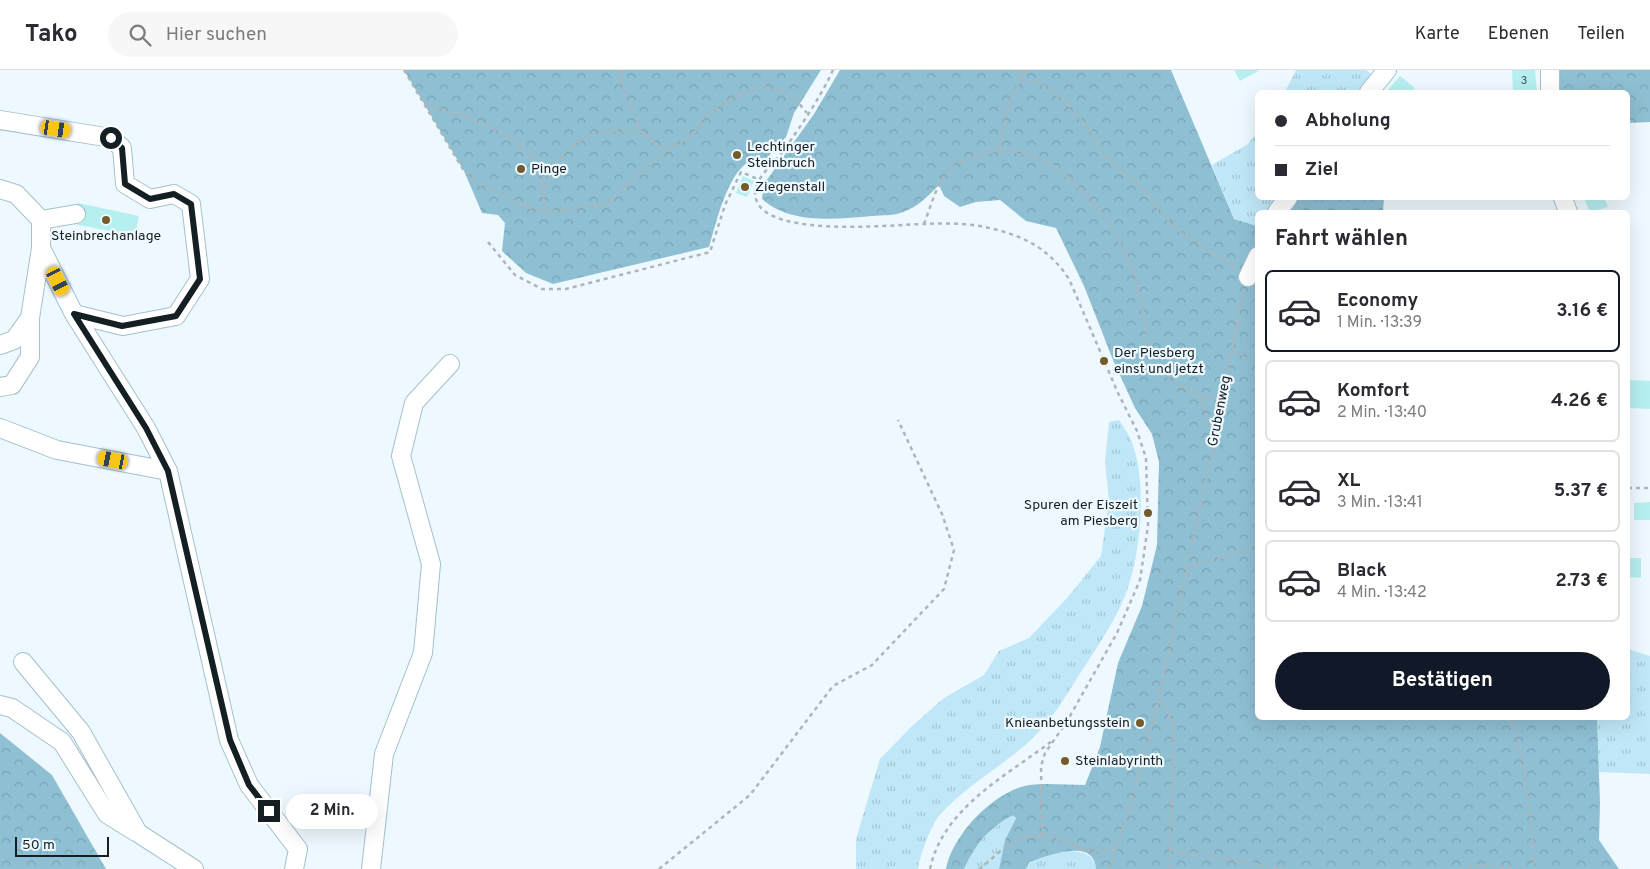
<!DOCTYPE html>
<html lang="de">
<head>
<meta charset="utf-8">
<style>
	body { margin:0; font-family:Overpass,sans-serif; background:#f7f7f7; color:#2b2b33; height:100vh; display:flex; flex-direction:column; font-size:19px; white-space:nowrap }
	* { box-sizing:border-box; margin:0 }
	p { font-size:16px; color:#7c7c81 }
	.icon { flex:none; width:28px; height:28px; fill:none; stroke:currentColor; stroke-width:2; stroke-linecap:round; stroke-linejoin:round }
	.map { position:relative; flex:1; overflow:hidden }
	.panel { position:absolute; left:1255px; top:140px; width:375px; height:510px; display:flex; flex-direction:column; background:#fff; border-radius:8px; box-shadow:0 5px 20px #0002 }
	.panel>* { flex:none }
	.top-card { position:absolute; left:1255px; top:20px; width:375px; height:110px; border-radius:8px; box-shadow:0 5px 20px #0002; display:grid; align-content:center; height:110px; padding:0 20px; background:#fff }
	.scale { position:absolute; left:15px; bottom:12px; width:94px; box-sizing:border-box; padding-left:5px; border:2px solid #141f24; border-top:0; font-size:14px; line-height:18px; white-space:nowrap; color:#141f24; -webkit-text-stroke:4px #edf9fe; paint-order:stroke }
	.end { position:absolute; width:22px; height:22px; margin:-11px; border:6px solid #141f24; background:#fff; box-shadow:0 0 0 2px #fff }
	.from { border-radius:50% }
	.bubble { position:absolute; height:35px; border-radius:18px; background:#fff; box-shadow:0 5px 20px #0002; font-size:16px; font-weight:700; line-height:35px; text-align:center }
	.car { position:absolute; width:15px; height:30px; margin:-15px -8px; border-radius:6px; box-shadow:0 0 4px 1px #0007; background:linear-gradient(#f5c518 24%,#345 0 40%,#f5c518 0 76%,#345 0 86%,#f5c518 0) }
	.top-card b { display:flex; align-items:center; gap:18px; height:48px; font-size:19px }
	.top-card b+b { border-top:1px solid #e1e1e2 }
	.top-card i { width:12px; height:12px; background:#2b2b33 }
	ul { padding:0; list-style:none }
	li { display:flex; align-items:center; gap:15px; height:82px; margin:0 10px 8px; padding:0 10px; border:2px solid #e1e1e2; border-radius:8px }
	li div { flex:1 }
	li b { display:block; font-size:19px }
	li em { font-style:normal; font-weight:700 }
	li.on { border-color:#111827 }
	li>.icon { width:45px; height:45px; stroke-width:1.5 }
	h2 { padding:0 20px; font-size:22px; line-height:60px }
	.button { display:flex; gap:10px; margin-top:auto; padding:10px 20px }
	.button a { flex:1; height:58px; border-radius:30px; background:#111827; color:#fff; font-size:20px; font-weight:700; line-height:58px; text-align:center }
	header { display:flex; align-items:center; gap:30px; box-sizing:border-box; height:70px; padding:0 25px; background:#fff; border-bottom:1px solid #e1e1e2 }
	header strong { font-size:24px }
	nav { display:flex; gap:28px; margin-inline-start:auto; font-size:18px }
	.search { width:350px; height:45px; background:#f7f7f7; display:flex; align-items:center; gap:12px; box-sizing:border-box; padding:0 18px; border-radius:28px; color:#7c7c81; font-size:19px }
	.map>svg:first-child { display:block }
	.grass { fill:url(#grass-tufts) }
	.forest { fill:url(#forest-crowns) }
	.building { fill:#b6efef }
	.lines { fill:none; stroke-linecap:round; stroke-linejoin:round }
	.minor-casing { stroke:#a4c1cd; stroke-width:20 }
	.path { stroke:#abb6bb; stroke-width:2.5; stroke-dasharray:4 4; stroke-linecap:butt }
	.minor { stroke:#fff; stroke-width:18 }
	.route { stroke:#141f24; stroke-width:6 }
	.poi-dot { fill:#745b2c; stroke:#edf9fe; stroke-width:2 }
	.labels { text-anchor:middle; dominant-baseline:central; stroke-width:4.5; stroke-linejoin:round; paint-order:stroke }
	.number-label { font-size:11px; fill:#3c5357 }
	.poi-label { font-size:14px; fill:#141f24; stroke:#edf9fe; text-anchor:start }
	.street-label { font-size:14px; fill:#141f24; stroke:#edf9fe }
</style>
</head>
<body>
<header>
<strong>Tako</strong>
<div class="search"><svg class="icon" aria-label="search" viewBox="0 0 24 24"><circle cx="10" cy="10" r="6"/><path d="M15 15l6 6"/></svg>Hier suchen</div>
<nav><a>Karte</a><a>Ebenen</a><a>Teilen</a></nav>
</header>
<div class="map">
<svg width="1650" height="799" viewBox="0 0 1650 799">
	<defs>
		<pattern id="grass-tufts" width="24" height="20" patternUnits="userSpaceOnUse" patternTransform="scale(1.25)"><rect width="24" height="20" fill="#c0e7f7"/><path d="M3 7l-1-3M5 7V3M7 7l1-3M15 17l-1-3M17 17v-4M19 17l1-3" fill="none" stroke="#a4c6d4"/></pattern>
		<pattern id="forest-crowns" width="20" height="18" patternUnits="userSpaceOnUse" patternTransform="scale(1.25)"><rect width="20" height="18" fill="#8fbfd2"/><path d="M2 6a3 3 0 1 1 6 0M12 15a3 3 0 1 1 6 0" fill="none" stroke="#7aa4b4"/></pattern>
	</defs>
	<rect width="100%" height="100%" fill="#edf9fe"/>
	<path class="grass" d="M1296 0H1366L1379 10 1369 22H1285Z
		M1257 62 1258 128H1288L1277 142H1258L1257 156 1234 149 1212 95 1248 74Z
		M1119 350C1123 356 1128 363 1131 370 1148 410 1141 486 1125 526 1114 553 1097 577 1081 602 1067 624 1052 650 1032 669 1004 695 964 717 939 746 930 757 920 786 918 799H856V769L880 689 912 656 944 628 984 605 999 581 1029 568 1068 527 1101 486 1109 431 1105 392 1109 352Z
		M1628 579 1650 586V704L1599 702 1597 648H1628Z
		M1013 744 1016 747 1005 770 999 799H964C976 774 988 758 1013 744Z
		M1066 781C1079 781 1095 783 1096 799H1026L1029 792Z"/>
	<path class="forest" d="M404 0H821L794 43 786 67 765 90C760 90 754 89 750 91 727 103 716 154 709 177L553 214 526 203 502 181 505 153 498 145 482 143 464 101Z
		M840 0H1171L1234 149 1257 156 1258 648H1597L1600 733 1599 770 1619 799H1096C1094 766 1047 787 1029 792L1026 799H999L1005 770 1016 748 1013 745C988 758 976 774 964 799H946C952 765 995 720 1030 715 1047 713 1067 715 1085 715L1100 677 1118 593 1142 536 1157 475 1159 392 1152 364 1135 338 1113 290 1084 216 1056 158 1026 151 1000 130 976 132 960 137 944 126 939 115C928 126 918 137 903 142 894 146 882 145 872 146 837 149 791 155 762 129L764 114 814 44Z
		M1559 0H1650V52L1628 53V22H1560Z
		M1288 128H1384L1383 142H1277Z
		M0 663 52 705 106 799H0Z"/>
	<path class="building" d="M1234 0H1260L1240 11Z
		M1512 0H1535L1537 22H1513Z
		M1400 6 1415 18 1411 22H1386Z
		M743 106 754 111 747 127 736 123Z
		M1584 128H1604L1608 137 1590 142Z
		M78 133 139 146 135 166 74 154Z
		M1630 310 1650 311V339L1629 338Z
		M1650 432V450H1634V433Z
		M1628 488H1641V508L1628 507Z"/>
	<g class="lines">
		<defs>
			<path id="minor" d="M1369 22 1387 0
				M1550 22V0
				M0 50 111 68 122 78 125 114 150 129 174 124 191 134 200 209 176 246 123 256 74 244 146 358 168 401 229 670 249 715 298 779 294 799
				M0 119 16 124 41 150V178L30 248V287L12 315 0 317
				M1563 128 1568 142
				M1277 142 1288 128
				M41 150 76 144
				M41 178 74 244
				M1248 207 1258 186
				M0 275 14 270 30 248
				M0 358 57 380 168 401
				M23 592 81 662 138 763 194 799
				M0 635 12 638 62 672 107 744 136 762
				M371 799 384 684 423 583 431 494 401 386 414 333 450 294"/>
		</defs>
		<use href="#minor" class="minor-casing"/>
		<path class="path" d="M404 0 464 101 481 115 521 135 545 142 606 134 665 82 695 62 704 47 734 27 760 17 778 19 796 30 807 43
			M621 0 620 8 640 61 665 82
			M833 0C820 28 801 56 783 81 776 91 759 105 756 117 743 172 896 154 925 154 944 153 966 153 985 157 1022 165 1048 177 1069 209L1118 323 1137 361 1146 388 1148 456 1140 510 1117 563 1066 653 1045 683 1041 696 1042 766
			M1017 0 1022 9 1040 13 1066 32 1091 61 1105 86 1138 115 1175 158 1236 198
			M425 35C456 42 521 63 536 93 544 110 544 125 545 142
			M1001 80 1005 47 1011 28 1026 0
			M544 116 565 81 595 61H640
			M924 154C931 136 936 114 950 99 957 92 971 88 981 85 1046 64 1103 135 1126 186 1136 206 1140 227 1144 248 1146 258 1146 269 1149 278 1155 291 1165 306 1177 314 1183 318 1192 320 1196 325 1207 336 1203 352 1217 360
			M488 172 515 205 542 219H566L710 182 725 135 741 102 760 110
			M1232 281 1258 292
			M1198 326 1208 329H1224
			M1628 418H1650
			M1187 497 1246 480 1258 483
			M1158 631 1162 633 1173 651 1170 799
			M1511 648C1527 695 1530 749 1535 799
			M1172 780 1284 799
			M659 799 750 725 833 616 872 595 944 519 954 480 942 444 898 350
			M930 799C943 738 1006 706 1052 671
			M979 799C992 790 1004 775 1020 769 1060 754 1078 793 1116 777
			M1110 799 1135 719 1158 631 1217 360 1238 246 1244 221
			M1460 799 1483 795 1513 799"/>
		<use href="#minor" class="minor"/>
	</g>
	<g class="lines">
		<path class="route" d="M111 68 122 78 125 114 150 129 174 124 191 134 200 209 176 246 122 256 74 244 146 358 168 401 230 670 249 715 269 741"/>
	</g>
	<g class="poi-dot">
		<circle cx="737" cy="85" r="5"/>
		<circle cx="521" cy="99" r="5"/>
		<circle cx="745" cy="117" r="5"/>
		<circle cx="106" cy="150" r="5"/>
		<circle cx="1104" cy="291" r="5"/>
		<circle cx="1148" cy="443" r="5"/>
		<circle cx="1140" cy="653" r="5"/>
		<circle cx="1065" cy="691" r="5"/>
	</g>
	<g class="labels">
		<g class="number-label">
			<text x="1524" y="11">3</text>
		</g>
		<g class="poi-label">
			<text x="747" y="77">Lechtinger<tspan x="747" dy="16">Steinbruch</tspan></text>
			<text x="531" y="99">Pinge</text>
			<text x="755" y="117">Ziegenstall</text>
			<text x="106" y="166" text-anchor="middle">Steinbrechanlage</text>
			<text x="1114" y="283">Der Piesberg<tspan x="1114" dy="16">einst und jetzt</tspan></text>
			<text x="1138" y="435" text-anchor="end">Spuren der Eiszeit<tspan x="1138" dy="16">am Piesberg</tspan></text>
			<text x="1130" y="653" text-anchor="end">Knieanbetungsstein</text>
			<text x="1075" y="691">Steinlabyrinth</text>
		</g>
		<g class="street-label">
			<text transform="translate(1220 341) rotate(-79)">Grubenweg</text>
		</g>
	</g>
</svg>
<div class="scale">50 m</div>
<i class="end from" style="left:111px;top:68px"></i>
<i class="end" style="left:269px;top:741px"></i>
<div class="bubble" style="left:286px;top:724px;width:92px">2 Min.</div>
<i class="car" style="left:56px;top:59px;rotate:99deg"></i>
<i class="car" style="left:58px;top:211px;rotate:153deg"></i>
<i class="car" style="left:113px;top:390px;rotate:281deg"></i>
<div class="top-card">
<b><i class="from"></i>Abholung</b>
<b><i></i>Ziel</b>
</div>
<section class="panel">
<h2>Fahrt wählen</h2>
<ul>
<li class="on"><svg class="icon" aria-label="car" viewBox="0 0 24 24"><path d="M5 17H2v-5l4-1 3-4h7l3 4 3 1v5h-3M9 17h6M6 11h13"/><circle cx="7" cy="17" r="2"/><circle cx="17" cy="17" r="2"/></svg><div><b>Economy</b><p>1 Min. · 13:39</p></div><em>3.16 €</em></li>
<li><svg class="icon" aria-label="car" viewBox="0 0 24 24"><path d="M5 17H2v-5l4-1 3-4h7l3 4 3 1v5h-3M9 17h6M6 11h13"/><circle cx="7" cy="17" r="2"/><circle cx="17" cy="17" r="2"/></svg><div><b>Komfort</b><p>2 Min. · 13:40</p></div><em>4.26 €</em></li>
<li><svg class="icon" aria-label="car" viewBox="0 0 24 24"><path d="M5 17H2v-5l4-1 3-4h7l3 4 3 1v5h-3M9 17h6M6 11h13"/><circle cx="7" cy="17" r="2"/><circle cx="17" cy="17" r="2"/></svg><div><b>XL</b><p>3 Min. · 13:41</p></div><em>5.37 €</em></li>
<li><svg class="icon" aria-label="car" viewBox="0 0 24 24"><path d="M5 17H2v-5l4-1 3-4h7l3 4 3 1v5h-3M9 17h6M6 11h13"/><circle cx="7" cy="17" r="2"/><circle cx="17" cy="17" r="2"/></svg><div><b>Black</b><p>4 Min. · 13:42</p></div><em>2.73 €</em></li>
</ul>
<div class="button"><a>Bestätigen</a></div>
</section>
</div>
</body>
</html>
